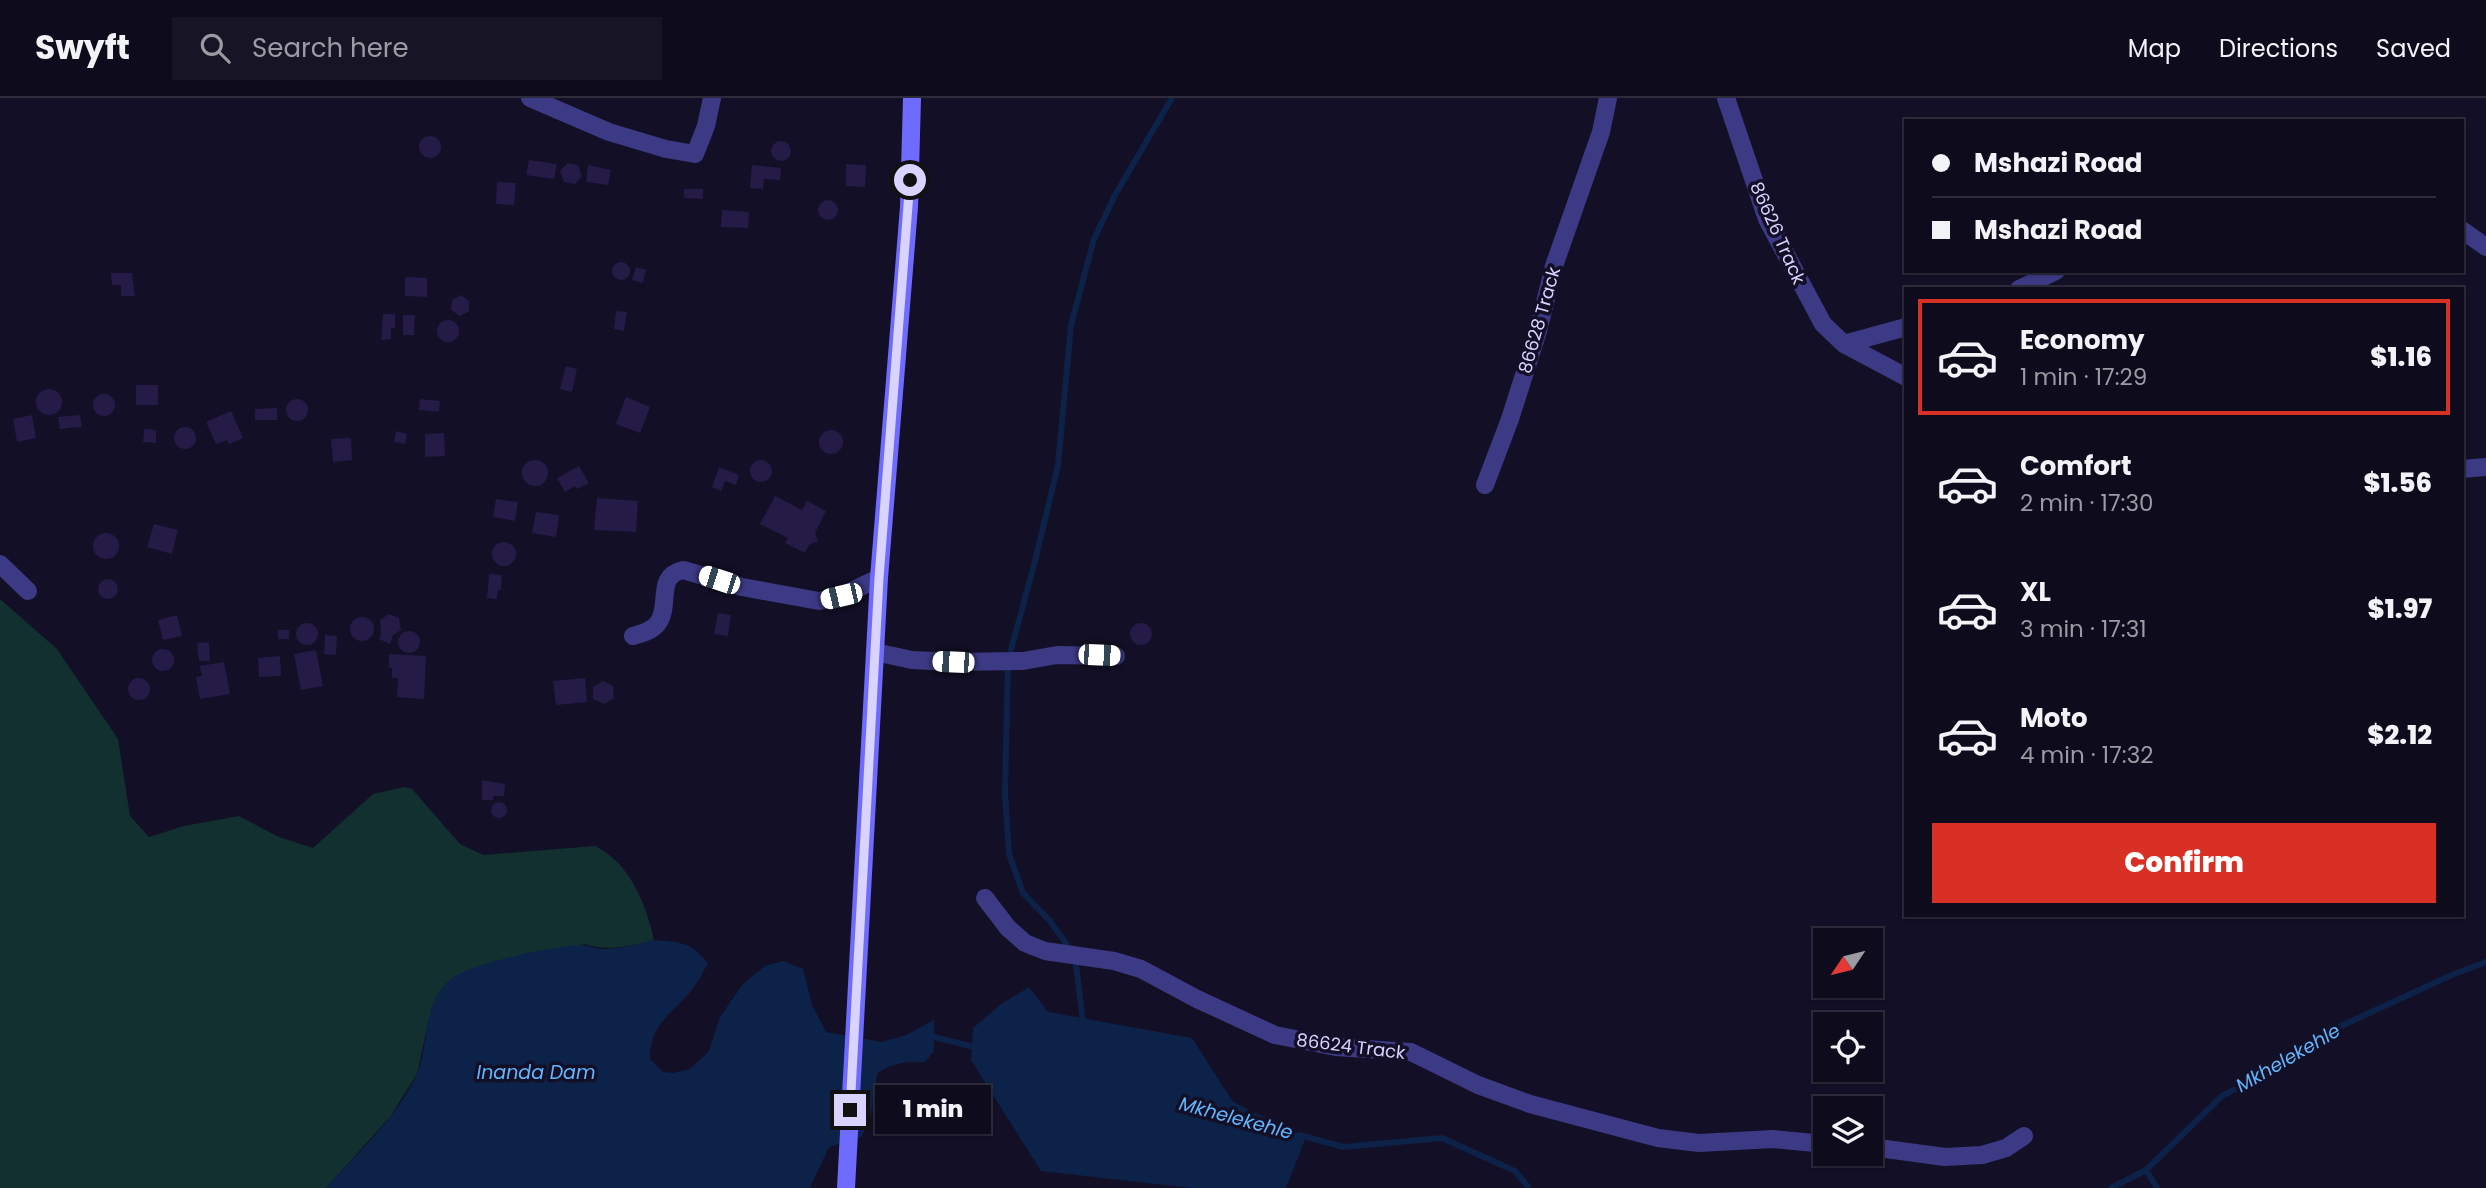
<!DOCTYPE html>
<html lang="en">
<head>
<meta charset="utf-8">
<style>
	body { margin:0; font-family:Poppins,sans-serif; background:#171425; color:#f1f3f6; height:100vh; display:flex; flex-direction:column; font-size:26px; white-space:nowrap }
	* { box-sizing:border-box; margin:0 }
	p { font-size:23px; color:#9b9ba3 }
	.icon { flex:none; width:38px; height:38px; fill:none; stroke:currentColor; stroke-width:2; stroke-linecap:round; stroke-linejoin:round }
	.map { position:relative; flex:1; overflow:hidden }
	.drawer { position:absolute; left:1904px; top:189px; width:560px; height:630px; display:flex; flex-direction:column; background:#0e0b1c; border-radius:0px; box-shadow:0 2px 5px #0004,0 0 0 2px #2e2b3b }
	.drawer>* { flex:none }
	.top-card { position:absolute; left:1904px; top:21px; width:560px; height:154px; border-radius:0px; box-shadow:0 2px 5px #0004,0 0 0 2px #2e2b3b; display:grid; align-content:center; height:154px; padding:0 28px; background:#0e0b1c }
	.needle { width:46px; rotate:235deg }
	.buttons { position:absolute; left:1813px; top:830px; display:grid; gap:14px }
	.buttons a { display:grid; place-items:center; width:70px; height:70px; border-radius:0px; background:#0e0b1c; box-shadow:0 2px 5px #0004,0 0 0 2px #2e2b3b; font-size:35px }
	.end { position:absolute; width:32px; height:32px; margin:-16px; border:9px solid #d9d4ff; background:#111; box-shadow:0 0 0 4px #111 }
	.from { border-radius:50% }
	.bubble { position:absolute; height:49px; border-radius:0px; background:#0e0b1c; box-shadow:0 2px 5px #0004,0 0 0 2px #2e2b3b; font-size:23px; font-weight:800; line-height:49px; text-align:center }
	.car { position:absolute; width:21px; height:42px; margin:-21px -10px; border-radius:9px; box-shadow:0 0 5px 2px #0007; background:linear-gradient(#fff 24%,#345 0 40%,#fff 0 76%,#345 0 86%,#fff 0) }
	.top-card b { display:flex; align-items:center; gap:24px; height:66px; font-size:26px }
	.top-card b+b { border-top:2px solid #2e2b3b }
	.top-card i { width:18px; height:18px; background:#f1f3f6 }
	ul { padding:12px 0 0; list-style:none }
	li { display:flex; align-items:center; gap:21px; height:116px; margin:0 14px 10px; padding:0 14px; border:4px solid transparent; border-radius:0px }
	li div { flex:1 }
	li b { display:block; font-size:26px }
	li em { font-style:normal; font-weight:800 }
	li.active { border-color:#d93025 }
	li>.icon { width:63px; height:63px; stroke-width:1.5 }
	.button { display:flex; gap:14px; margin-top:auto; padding:14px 28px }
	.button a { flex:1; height:80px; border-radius:0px; background:#d93025; color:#fff; font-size:28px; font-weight:800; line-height:80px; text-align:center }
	header { display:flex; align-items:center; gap:42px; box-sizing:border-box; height:98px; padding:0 35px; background:#0e0b1c; border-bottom:2px solid #2e2b3b }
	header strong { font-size:33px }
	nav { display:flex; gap:38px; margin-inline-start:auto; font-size:24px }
	.search { width:490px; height:63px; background:#171425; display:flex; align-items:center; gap:18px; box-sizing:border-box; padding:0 24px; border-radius:0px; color:#9b9ba3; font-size:26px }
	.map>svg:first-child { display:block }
	.green { fill:#12302f }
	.water { fill:#0c2248 }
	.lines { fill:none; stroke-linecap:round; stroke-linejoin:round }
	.stream { stroke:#0c2248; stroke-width:6 }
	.building { fill:#241b47 }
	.street { stroke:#3d3a85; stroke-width:18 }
	.secondary { stroke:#6f6bff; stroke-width:18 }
	.route { stroke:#d9d4ff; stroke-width:9 }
	.labels { text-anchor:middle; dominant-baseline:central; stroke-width:7; stroke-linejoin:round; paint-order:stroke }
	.street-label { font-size:18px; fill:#d9d4ff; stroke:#130f26 }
	.water-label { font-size:19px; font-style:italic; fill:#62b6ff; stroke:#130f26 }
</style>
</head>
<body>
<header>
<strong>Swyft</strong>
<div class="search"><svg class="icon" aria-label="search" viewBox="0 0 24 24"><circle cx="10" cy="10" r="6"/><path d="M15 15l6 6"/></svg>Search here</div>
<nav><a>Map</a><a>Directions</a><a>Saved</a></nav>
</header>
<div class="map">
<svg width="2486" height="1090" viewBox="0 0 2486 1090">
	<rect width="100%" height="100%" fill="#130f26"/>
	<path class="green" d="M0 501 57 551 118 641 130 718 149 739 184 728 239 718 279 739 313 750 373 696 404 689 412 691 460 746 483 757 595 748C630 765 646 806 654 842 631 848 608 854 584 846L428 925 417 976 390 1019 326 1090H0Z"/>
	<path class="water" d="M654 842C680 844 691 844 708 865 704 872 700 881 694 889 675 916 650 922 650 961L663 974 673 975 690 971 709 953 720 919 743 886 765 868 783 863 803 871 812 907 826 934 882 944 906 937 934 922V953L925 964C906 964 892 964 877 976L870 1022 861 1039 829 1049 810 1090H326C357 1055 396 1021 416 978 431 944 420 899 457 877 479 864 554 848 581 847 588 847 594 851 602 851 620 851 637 847 654 842Z
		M1029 889 1048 914 1192 940 1233 1004 1306 1039 1286 1090H1192L1041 1073 971 962 973 930 1001 906Z"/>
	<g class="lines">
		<path class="stream" d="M1083 926 1075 858 1050 823 1023 795 1009 756 1005 694 1008 563 1035 463 1058 367 1071 227 1094 141 1115 97 1172 0
			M934 939 978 950
			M1299 1037 1344 1049 1442 1040 1515 1073 1529 1090
			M2146 1072 2157 1090
			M2111 1090 2146 1072 2222 998 2283 966 2317 939 2454 876 2486 864"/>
	</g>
	<path class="building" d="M419 49a11 11 0 1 1 22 0a11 11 0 1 1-22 0Z
		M771 53a10 10 0 1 1 20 0a10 10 0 1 1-20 0Z
		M529 62 557 66 554 81 526 77Z
		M568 65 578 67 582 78 575 86 564 84 560 73Z
		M846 66 866 67 865 89 846 88Z
		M588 67 611 72 608 87 586 84Z
		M752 67 781 70 780 82 764 81 763 91 750 90Z
		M497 84 516 85 514 107 496 106Z
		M684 91H703V101L684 100Z
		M818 112a10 10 0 1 1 20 0a10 10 0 1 1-20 0Z
		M722 112 749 114 748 130 721 129Z
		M612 173a9 9 0 1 1 18 0a9 9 0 1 1-18 0Z
		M636 169 646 172 643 185 632 182Z
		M111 175H132L135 198H121V187H112Z
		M405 179 427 180V199L405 198Z
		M461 197 469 203V213L460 218 451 212 452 202Z
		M616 213 627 214 624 233 614 231Z
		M383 216H395V230H391V241L381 242Z
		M403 217H415L414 237H403Z
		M437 233a11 11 0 1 1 22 0a11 11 0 1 1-22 0Z
		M566 268 577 271 572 294 560 291Z
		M136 287H158V307H136Z
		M36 304a13 13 0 1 1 26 0a13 13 0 1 1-26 0Z
		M93 307a11 11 0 1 1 22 0a11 11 0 1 1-22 0Z
		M626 299 650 309 640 335 616 326Z
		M286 312a11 11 0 1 1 22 0a11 11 0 1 1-22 0Z
		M420 301 440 303 439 314 419 312Z
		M277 310V322H255V311Z
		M231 313 243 340 229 346 227 342 216 346 206 324Z
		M32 317 36 340 17 344 13 321Z
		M80 317 82 329 60 331 58 319Z
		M174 340a11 11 0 1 1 22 0a11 11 0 1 1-22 0Z
		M144 331 156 332V345L143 344Z
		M819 344a12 12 0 1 1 24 0a12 12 0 1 1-24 0Z
		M396 333 407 336 405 346 394 344Z
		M444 335 445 358 425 359V336Z
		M351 340 352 362 333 364 331 341Z
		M750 373a11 11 0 1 1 22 0a11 11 0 1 1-22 0Z
		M522 375a13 13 0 1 1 26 0a13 13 0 1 1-26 0Z
		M579 368 589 385 577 391 575 388 565 394 557 380Z
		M719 369 739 377 736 387 725 383 721 393 712 389Z
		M775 398 802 412 807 403 826 413 815 435 818 443 809 447 805 455 785 445 788 440 760 426Z
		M597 400 638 403 636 434 594 432Z
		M496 401 518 404 515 423 493 419Z
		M536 414 559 417 556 439 532 435Z
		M154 426 178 432 172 456 147 449Z
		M93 448a13 13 0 1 1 26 0a13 13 0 1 1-26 0Z
		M492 456a12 12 0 1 1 24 0a12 12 0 1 1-24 0Z
		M489 476 502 477 501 492H498L497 501 487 500Z
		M98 491a10 10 0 1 1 20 0a10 10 0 1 1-20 0Z
		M718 515 731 517 728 538 714 536Z
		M389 516 399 520 401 532 393 537 390 546 379 541 381 537 380 522Z
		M177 517 182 538 163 542 158 522Z
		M350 531a12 12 0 1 1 24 0a12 12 0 1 1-24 0Z
		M296 536a11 11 0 1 1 22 0a11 11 0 1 1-22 0Z
		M1130 536a11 11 0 1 1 22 0a11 11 0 1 1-22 0Z
		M278 532H289V541H278Z
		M398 544a11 11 0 1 1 22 0a11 11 0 1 1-22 0Z
		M325 537 337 538 336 557 324 556Z
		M209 544 210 563H199L197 545Z
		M152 562a11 11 0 1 1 22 0a11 11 0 1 1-22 0Z
		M316 552 323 588 301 592 294 556Z
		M389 556 426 558 424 601 397 599 398 580H392V570L389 569Z
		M280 558 281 578 259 579 258 560Z
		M224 564 230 596 200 601 196 579 202 578 200 568Z
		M128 591a11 11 0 1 1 22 0a11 11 0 1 1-22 0Z
		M585 580 587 604 556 607 553 583Z
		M603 583 613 588 614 600 604 606 593 601V589Z
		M482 682 505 686 504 698H493V702H482Z
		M491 712a8 8 0 1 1 16 0a8 8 0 1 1-16 0Z"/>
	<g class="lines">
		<path class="street" d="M530 0 609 34 666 51 695 56 706 28 712 0
			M1726 0 1767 121 1823 226 1844 246 1906 279
			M2462 132 2486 149
			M2019 191 2056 173
			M1844 246 1906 229
			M2462 371 2486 369
			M1485 387 1510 321 1538 233 1554 168 1601 34 1608 0
			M0 466 28 493
			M633 538C641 536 652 533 658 525 671 507 655 478 683 472L742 489 819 503 841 498 879 480
			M875 554 912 562 953 564 1023 563 1057 557 1116 558
			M985 800 1008 830 1025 845 1045 853 1114 863 1141 871 1197 901 1275 937 1336 949 1411 954 1478 987 1530 1006 1658 1040 1699 1045 1773 1041 1825 1046
			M1871 1049 1945 1059 1982 1057 2006 1050 2024 1038"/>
		<path class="secondary" d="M846 1090 879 480 909 109 912 0"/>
	</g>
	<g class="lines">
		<path class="route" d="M850 1012 879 480 910 82"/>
	</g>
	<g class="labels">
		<g class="street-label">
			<text transform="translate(1778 135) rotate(66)">86626 Track</text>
			<text transform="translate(1539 222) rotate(-74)">86628 Track</text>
			<text transform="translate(1351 948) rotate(7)">86624 Track</text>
		</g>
		<g class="water-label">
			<text transform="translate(2288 960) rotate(-30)">Mkhelekehle</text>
			<text x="536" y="974">Inanda Dam</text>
			<text transform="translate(1236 1020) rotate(15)">Mkhelekehle</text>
		</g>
	</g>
</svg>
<div class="buttons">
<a><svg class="needle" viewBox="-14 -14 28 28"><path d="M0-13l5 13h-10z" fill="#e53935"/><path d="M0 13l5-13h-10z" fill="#9b9ba3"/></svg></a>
<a><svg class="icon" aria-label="locate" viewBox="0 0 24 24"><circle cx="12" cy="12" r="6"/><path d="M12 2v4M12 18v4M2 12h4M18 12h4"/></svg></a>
<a><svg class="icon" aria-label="layers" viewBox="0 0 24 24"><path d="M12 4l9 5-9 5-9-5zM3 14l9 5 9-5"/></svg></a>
</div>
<i class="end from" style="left:910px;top:82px"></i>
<i class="end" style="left:850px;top:1012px"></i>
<div class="bubble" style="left:875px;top:987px;width:116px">1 min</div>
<i class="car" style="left:719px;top:482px;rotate:288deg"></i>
<i class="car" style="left:841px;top:498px;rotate:257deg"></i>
<i class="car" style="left:1099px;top:557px;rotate:92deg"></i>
<i class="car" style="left:953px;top:564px;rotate:272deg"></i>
<div class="top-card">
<b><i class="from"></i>Mshazi Road</b>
<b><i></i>Mshazi Road</b>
</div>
<section class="drawer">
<ul>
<li class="active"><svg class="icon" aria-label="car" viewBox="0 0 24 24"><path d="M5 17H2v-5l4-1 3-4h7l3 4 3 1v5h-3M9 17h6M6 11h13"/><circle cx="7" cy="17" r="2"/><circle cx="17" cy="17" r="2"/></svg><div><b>Economy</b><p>1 min · 17:29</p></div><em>$1.16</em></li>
<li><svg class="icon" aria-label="car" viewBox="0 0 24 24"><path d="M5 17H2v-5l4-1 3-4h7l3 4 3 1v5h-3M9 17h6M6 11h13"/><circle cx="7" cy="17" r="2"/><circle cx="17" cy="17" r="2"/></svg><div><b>Comfort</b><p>2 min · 17:30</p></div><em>$1.56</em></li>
<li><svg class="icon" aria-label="car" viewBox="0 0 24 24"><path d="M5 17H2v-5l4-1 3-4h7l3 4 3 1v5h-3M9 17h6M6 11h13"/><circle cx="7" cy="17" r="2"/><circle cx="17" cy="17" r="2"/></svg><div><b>XL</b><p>3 min · 17:31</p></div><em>$1.97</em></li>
<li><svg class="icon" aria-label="car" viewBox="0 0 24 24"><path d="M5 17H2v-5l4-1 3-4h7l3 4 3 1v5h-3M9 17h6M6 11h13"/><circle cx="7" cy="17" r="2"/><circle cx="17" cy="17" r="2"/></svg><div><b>Moto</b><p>4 min · 17:32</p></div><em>$2.12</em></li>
</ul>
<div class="button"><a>Confirm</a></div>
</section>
</div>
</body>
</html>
